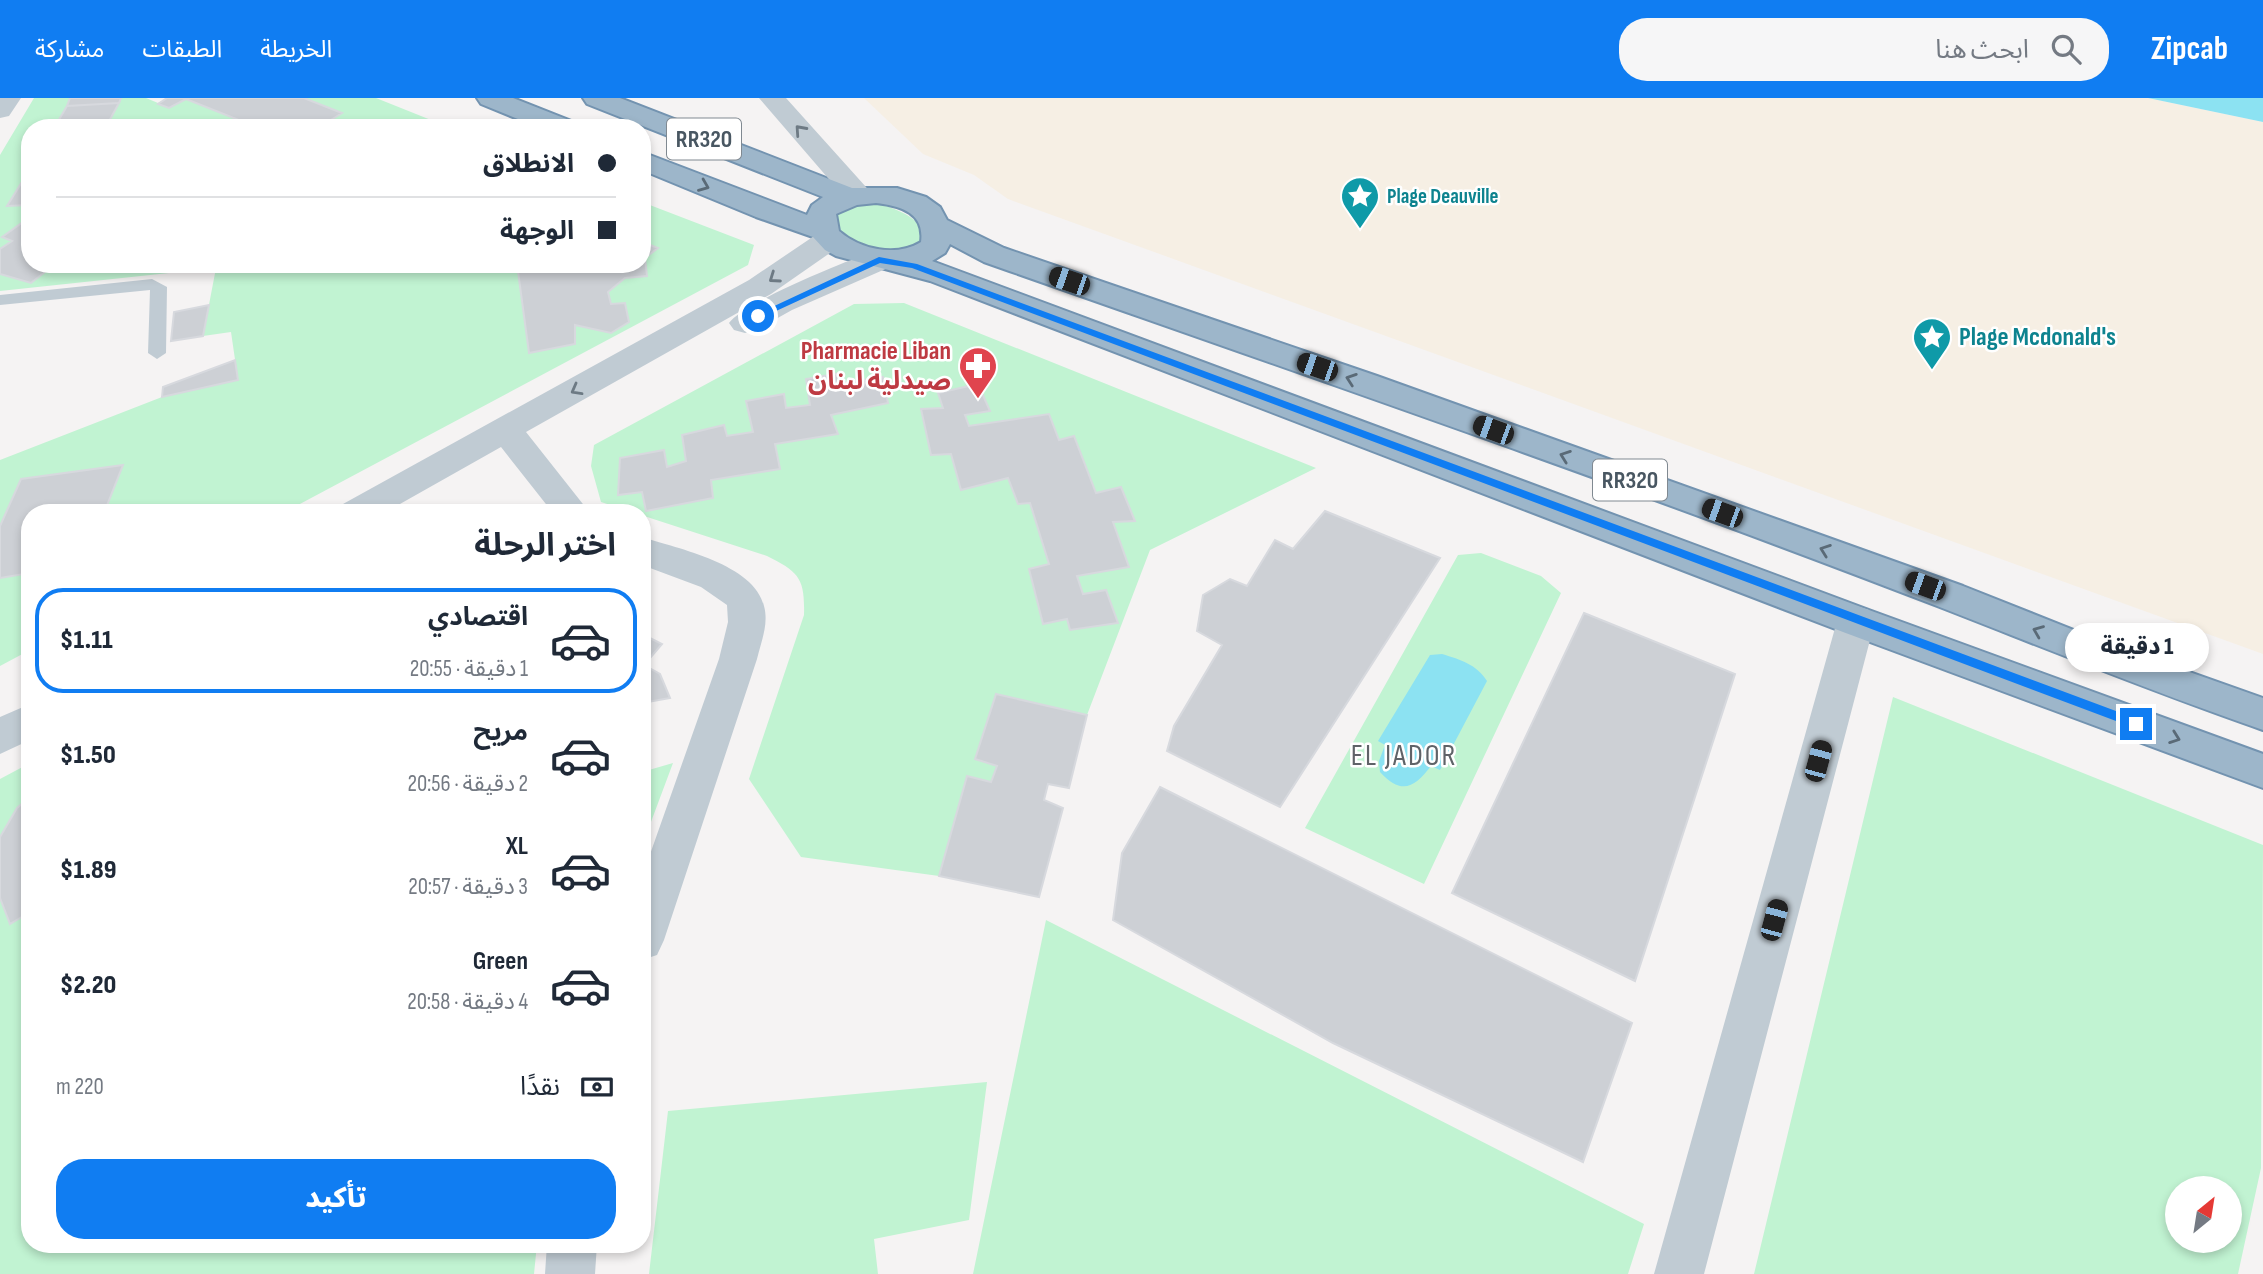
<!DOCTYPE html>
<html lang="ar">
<head>
<meta charset="utf-8">
<style>
	body { margin:0; font-family:"Sofia Sans Condensed","Noto Sans Arabic",sans-serif; background:#f6f6f7; color:#1f2937; direction:rtl; height:100vh; display:flex; flex-direction:column; font-size:26px; white-space:nowrap }
	* { box-sizing:border-box; margin:0 }
	p { font-size:23px; color:#747a83 }
	.icon { flex:none; width:38px; height:38px; fill:none; stroke:currentColor; stroke-width:2; stroke-linecap:round; stroke-linejoin:round }
	.map { position:relative; flex:1; overflow:hidden; direction:ltr }
	.details { position:absolute; left:21px; top:406px; width:630px; height:749px; display:flex; flex-direction:column; background:#fff; border-radius:28px; box-shadow:0 4px 10px #0003; direction:rtl }
	.details>* { flex:none }
	.top-card { position:absolute; left:21px; top:21px; width:630px; height:154px; border-radius:28px; box-shadow:0 4px 10px #0003; direction:rtl; display:grid; align-content:center; height:154px; padding:0 35px; background:#fff }
	.needle { width:46px; rotate:30deg }
	.buttons { position:absolute; left:2165px; top:1078px; display:grid; gap:14px }
	.buttons a { display:grid; place-items:center; width:77px; height:77px; border-radius:50%; background:#fff; box-shadow:0 4px 10px #0003; font-size:35px }
	.end { position:absolute; width:32px; height:32px; margin:-16px; border:9px solid #107df2; background:#fff; box-shadow:0 0 0 4px #fff }
	.from { border-radius:50% }
	.bubble { position:absolute; height:49px; border-radius:24px; background:#fff; box-shadow:0 4px 10px #0003; font-size:23px; font-weight:800; line-height:49px; text-align:center; direction:rtl }
	.car { position:absolute; width:21px; height:42px; margin:-21px -10px; border-radius:9px; box-shadow:0 0 5px 2px #0007; background:linear-gradient(#222 24%,#8ab4d8 0 40%,#222 0 76%,#8ab4d8 0 86%,#222 0) }
	.top-card b { display:flex; align-items:center; gap:24px; height:66px; font-size:26px }
	.top-card b+b { border-top:2px solid #e0e1e3 }
	.top-card i { width:18px; height:18px; background:#1f2937 }
	ul { padding:0; list-style:none }
	li { display:flex; align-items:center; gap:21px; height:105px; margin:0 14px 10px; padding:0 21px; border:4px solid transparent; border-radius:28px }
	li div { flex:1 }
	li b { display:block; font-size:26px }
	li em { font-style:normal; font-weight:800 }
	li.selected { border-color:#107df2 }
	li>.icon { width:63px; height:63px; stroke-width:1.5 }
	h2 { padding:0 35px; font-size:32px; line-height:84px }
	.pay { display:flex; align-items:center; gap:18px; height:77px; padding:0 35px; font-size:26px }
	.pay p { margin-inline-start:auto }
	.primary-button { display:flex; gap:14px; margin-top:auto; padding:14px 35px }
	.primary-button a { flex:1; height:80px; border-radius:28px; background:#107df2; color:#fff; font-size:28px; font-weight:800; line-height:80px; text-align:center }
	header { display:flex; align-items:center; gap:42px; box-sizing:border-box; height:98px; padding:0 35px; background:#107df2; color:#fff }
	header strong { font-size:33px }
	nav { display:flex; gap:38px; margin-inline-start:auto; font-size:24px }
	.search { width:490px; height:63px; background:#f6f6f7; display:flex; align-items:center; gap:18px; box-sizing:border-box; padding:0 24px; border-radius:28px; color:#747a83; font-size:26px }
	.map>svg:first-child { display:block }
	.green { fill:#c1f3d2; fill-rule:evenodd }
	.sand { fill:#f6efe4 }
	.water { fill:#8ce2f2 }
	.building { fill:#cdd0d5; stroke:#d7d9de; stroke-width:2 }
	.lines { fill:none; stroke-linecap:round; stroke-linejoin:round }
	.trunk-casing { stroke:#7393b0; stroke-width:4 }
	.service { fill:#c0cbd3; fill-rule:evenodd }
	.minor { fill:#c0cbd3; fill-rule:evenodd }
	.trunk { fill:#9db6ca; fill-rule:evenodd }
	.oneway { stroke:#6d7a84 }
	.oneway2 { stroke:#5a6a77 }
	.route { fill:#107df2 }
	.labels { text-anchor:middle; dominant-baseline:central; stroke-width:5; stroke-linejoin:round; paint-order:stroke }
	.far-culture-label { font-size:21px; font-weight:bold; fill:#0d838f; stroke:#fff; text-anchor:start }
	.shield { fill:#fff; stroke:#808991; stroke-width:2 }
	.shield-label { font-size:24px; font-weight:bold; fill:#495762 }
	.culture-label { font-size:26px; font-weight:bold; fill:#0d838f; stroke:#fff; text-anchor:start }
	.health-label { font-size:26px; font-weight:bold; fill:#be3a42; stroke:#fff; text-anchor:end }
	.quarter-label { font-size:30px; letter-spacing:2px; fill:#5f6368; stroke:#fff }
</style>
</head>
<body>
<header>
<strong>Zipcab</strong>
<div class="search"><svg class="icon" aria-label="search" viewBox="0 0 24 24"><circle cx="10" cy="10" r="6"/><path d="M15 15l6 6"/></svg>ابحث هنا</div>
<nav><a>الخريطة</a><a>الطبقات</a><a>مشاركة</a></nav>
</header>
<div class="map">
<svg width="2263" height="1176" viewBox="0 0 2263 1176">
	<rect width="100%" height="100%" fill="#f5f3f3"/>
	<path class="green" d="M34 0H146L158 5 168 0H376L451 30H30V166H642V104L754 147 748 167 283 415H30V552L0 568V362L162 299 238 282 231 234 203 238 216 170 0 193V57Z
		M878 105C897 112 916 117 925 136 908 170 858 147 836 130L835 114 844 107Z
		M904 205 1316 370 1150 452 1087 617 996 596 975 661 997 668 991 684 967 678 939 778 801 759 749 681 804 517C805 480 799 474 767 458L601 404 591 368 594 347 854 206Z
		M1481 455 1541 478 1561 495 1424 786 1305 730 1458 457Z
		M1893 599 2263 747 2261 1070 2238 1176H1754ZM2177 1090H2230V1143H2177Z
		M30 665V1146H537L534 1176H0V681Z
		M673 665 642 748V674Z
		M1046 822 1644 1126 1628 1176H973Z
		M987 984 969 1122 874 1141 878 1176H649L668 1013Z"/>
	<path class="sand" d="M864 0H2148L2263 24V556L1008 101 974 77 923 56Z"/>
	<path class="water" d="M2148 0H2263V24Z
		M1442 556C1461 562 1476 566 1487 583L1440 672 1431 668C1415 689 1402 698 1380 674L1379 663 1385 647 1378 643 1430 557Z"/>
	<path class="building" d="M70 0H121L119 5 67 8Z
		M167 0H304L342 15 318 30H259L186 1 169 10 158 6Z
		M119 5 108 25 132 23 128 30H54L67 8Z
		M30 71V107L7 108Z
		M30 119V166H55L31 185 0 176V151L12 143 2 139Z
		M643 137 645 145 658 150 645 160 647 178 625 180 608 194 611 206 625 205 629 224 611 235 575 227V246L529 255 517 166H642Z
		M209 207 203 238 171 243 174 214Z
		M235 262 238 282 162 299 163 289Z
		M841 275 844 285 883 279 888 305 831 317 838 336 775 346 780 371 711 382 713 400 646 413 642 394 618 397 620 360 664 352 667 369 686 363 682 337 724 327 727 338 753 334 746 303 784 296 786 310 810 307 806 281Z
		M978 286 990 313 965 317 969 328 1049 316 1059 342 1074 338 1096 395 1121 389 1135 423 1113 424 1129 469 1077 478 1083 496 1106 492 1118 525 1070 532 1067 521 1043 526 1029 471 1049 466 1030 405 1018 406 1008 380 961 392 951 356 931 357 921 311 943 310 938 295Z
		M123 367 104 415H30V475L0 480V428L21 381Z
		M1325 413 1440 460 1280 709 1167 653 1174 628 1222 547 1197 533 1203 497 1230 481 1247 488 1275 442 1293 451Z
		M1584 515 1735 576 1635 883 1452 795Z
		M642 536 662 546 644 567 660 576 670 600 642 605Z
		M996 596 1087 617 1069 690 1048 686 1044 702 1063 710 1039 799 939 778 967 678 991 684 997 668 975 661Z
		M1160 689 1632 925 1583 1064 1333 945 1113 822 1122 755Z
		M30 699V814L10 826 0 800V739L17 710Z"/>
	<g class="lines">
		<defs>
			<path id="trunk" d="M477 0H513L574 24 577 30H540L481 6Z
				M583 0H620L852 90H897L926 99 940 109 947 122 1004 150 1377 278 1963 488 2099 542 2263 600V632C2153 594 2045 550 1937 508 1622 386 1302 276 984 164L950 146 945 155 932 163 1869 512 2263 656V690L1843 534 930 183 836 158 825 152 813 139 756 119 642 72V54L807 117 812 107 823 99 587 6ZM876 105C901 108 925 115 921 144 896 159 861 152 839 133L836 116 857 107Z"/>
		</defs>
		<use href="#trunk" class="trunk-casing"/>
		<path class="service" d="M152 181 167 189 166 255 157 261 148 255 150 192 0 207V197Z"/>
		<path class="minor" d="M0 0H21L9 18 0 20Z
			M759 0H786L866 89 870 95 866 101 856 104 846 101Z
			M830 132 840 134 845 141 840 148 771 196 526 334 590 415H553L501 349 384 415H338L343 406 749 182 820 134Z
			M879 152 890 155 894 162 890 169 792 212 756 232 745 235 734 232 729 225C742 205 852 160 879 152Z
			M642 439C679 451 754 466 764 508 769 526 761 544 757 561L664 842 657 857 642 862V779L719 561 728 524 727 507 701 489 642 467Z
			M1856 508 1869 512 1875 523 1704 1176H1654L1837 523 1843 512Z
			M30 606V642L0 656V619Z
			M547 1146H597L595 1176H545Z"/>
		<use href="#trunk" class="trunk"/>
	</g>
	<defs><path id="oneway-chevron" d="M-2-3.5L2.5 0L-2 3.5" fill="none" stroke-width="1.6" stroke-linecap="round" stroke-linejoin="round" transform="scale(1.75)"/></defs>
	<g class="oneway">
		<use href="#oneway-chevron" transform="translate(800 32) rotate(-132)"/>
		<use href="#oneway-chevron" transform="translate(774 180) rotate(145)"/>
		<use href="#oneway-chevron" transform="translate(576 292) rotate(151)"/>
	</g>
	<g class="oneway2">
		<use href="#oneway-chevron" transform="translate(704 88) rotate(22)"/>
		<use href="#oneway-chevron" transform="translate(1351 281) rotate(-161)"/>
		<use href="#oneway-chevron" transform="translate(1565 358) rotate(-160)"/>
		<use href="#oneway-chevron" transform="translate(1825 452) rotate(-160)"/>
		<use href="#oneway-chevron" transform="translate(2038 533) rotate(-158)"/>
		<use href="#oneway-chevron" transform="translate(2175 640) rotate(20)"/>
	</g>
	<path class="route" d="M879 159 917 166 2140 622 2142 626 2136 631 2132 629 912 170 880 165 761 220 753 218Z"/>
	<defs>
		<symbol id="sight-pin" viewBox="-11 -11 22 30"><path d="M0 17L-7.5 6A9.5 9.5 0 1 1 7.5 6Z" fill="#0f9aa8" stroke="#fff"/><path d="M0-6L1.8-2.2L6-1.7L2.9 1.2L3.7 5.4L0 3.3L-3.7 5.4L-2.9 1.2L-6-1.7L-1.8-2.2Z" fill="#fff"/></symbol>
		<symbol id="pharmacy-pin" viewBox="-11 -11 22 30"><path d="M0 17L-7.5 6A9.5 9.5 0 1 1 7.5 6Z" fill="#e0444e" stroke="#fff"/><path d="M-2-6h4v4h4v4h-4v4h-4v-4h-4v-4h4Z" fill="#fff"/></symbol>
	</defs>
	<g fill-rule="evenodd">
		<use href="#sight-pin" x="1338" y="76" width="44" height="60"/>
		<use href="#sight-pin" x="1910" y="217" width="44" height="60"/>
		<use href="#pharmacy-pin" x="956" y="246" width="44" height="60"/>
	</g>
	<g class="labels">
		<g class="far-culture-label">
			<text x="1387" y="98">Plage Deauville</text>
		</g>
		<g class="shield">
			<rect x="667" y="20.5" width="74" height="41" rx="5"/>
			<rect x="1593" y="361.5" width="74" height="41" rx="5"/>
		</g>
		<g class="shield-label">
			<text x="704" y="41">RR320</text>
			<text x="1630" y="382">RR320</text>
		</g>
		<g class="culture-label">
			<text x="1959" y="239">Plage Mcdonald's</text>
		</g>
		<g class="health-label">
			<text x="951" y="253">Pharmacie Liban<tspan x="951" dy="30">صيدلية لبنان</tspan></text>
		</g>
		<g class="quarter-label">
			<text x="1404" y="658">EL JADOR</text>
		</g>
	</g>
</svg>
<div class="buttons">
<a><svg class="needle" viewBox="-14 -14 28 28"><path d="M0-13l5 13h-10z" fill="#e53935"/><path d="M0 13l5-13h-10z" fill="#747a83"/></svg></a>
</div>
<i class="end from" style="left:758px;top:218px"></i>
<i class="end" style="left:2136px;top:626px"></i>
<div class="bubble" style="left:2065px;top:525px;width:144px">1 دقيقة</div>
<i class="car" style="left:1069px;top:183px;rotate:289deg"></i>
<i class="car" style="left:1317px;top:269px;rotate:289deg"></i>
<i class="car" style="left:1493px;top:332px;rotate:290deg"></i>
<i class="car" style="left:1722px;top:415px;rotate:290deg"></i>
<i class="car" style="left:1925px;top:488px;rotate:290deg"></i>
<i class="car" style="left:1818px;top:663px;rotate:15deg"></i>
<i class="car" style="left:1774px;top:822px;rotate:15deg"></i>
<div class="top-card">
<b><i class="from"></i>الانطلاق</b>
<b><i></i>الوجهة</b>
</div>
<section class="details">
<h2>اختر الرحلة</h2>
<ul>
<li class="selected"><svg class="icon" aria-label="car" viewBox="0 0 24 24"><path d="M5 17H2v-5l4-1 3-4h7l3 4 3 1v5h-3M9 17h6M6 11h13"/><circle cx="7" cy="17" r="2"/><circle cx="17" cy="17" r="2"/></svg><div><b>اقتصادي</b><p>1 دقيقة · 20:55</p></div><em>$1.11</em></li>
<li><svg class="icon" aria-label="car" viewBox="0 0 24 24"><path d="M5 17H2v-5l4-1 3-4h7l3 4 3 1v5h-3M9 17h6M6 11h13"/><circle cx="7" cy="17" r="2"/><circle cx="17" cy="17" r="2"/></svg><div><b>مريح</b><p>2 دقيقة · 20:56</p></div><em>$1.50</em></li>
<li><svg class="icon" aria-label="car" viewBox="0 0 24 24"><path d="M5 17H2v-5l4-1 3-4h7l3 4 3 1v5h-3M9 17h6M6 11h13"/><circle cx="7" cy="17" r="2"/><circle cx="17" cy="17" r="2"/></svg><div><b>XL</b><p>3 دقيقة · 20:57</p></div><em>$1.89</em></li>
<li><svg class="icon" aria-label="car" viewBox="0 0 24 24"><path d="M5 17H2v-5l4-1 3-4h7l3 4 3 1v5h-3M9 17h6M6 11h13"/><circle cx="7" cy="17" r="2"/><circle cx="17" cy="17" r="2"/></svg><div><b>Green</b><p>4 دقيقة · 20:58</p></div><em>$2.20</em></li>
</ul>
<div class="pay"><svg class="icon" aria-label="cash" viewBox="0 0 24 24"><path d="M3 7h18v10H3z"/><circle cx="12" cy="12" r="2"/></svg>نقدًا<p>220 m</p></div>
<div class="primary-button"><a>تأكيد</a></div>
</section>
</div>
</body>
</html>
